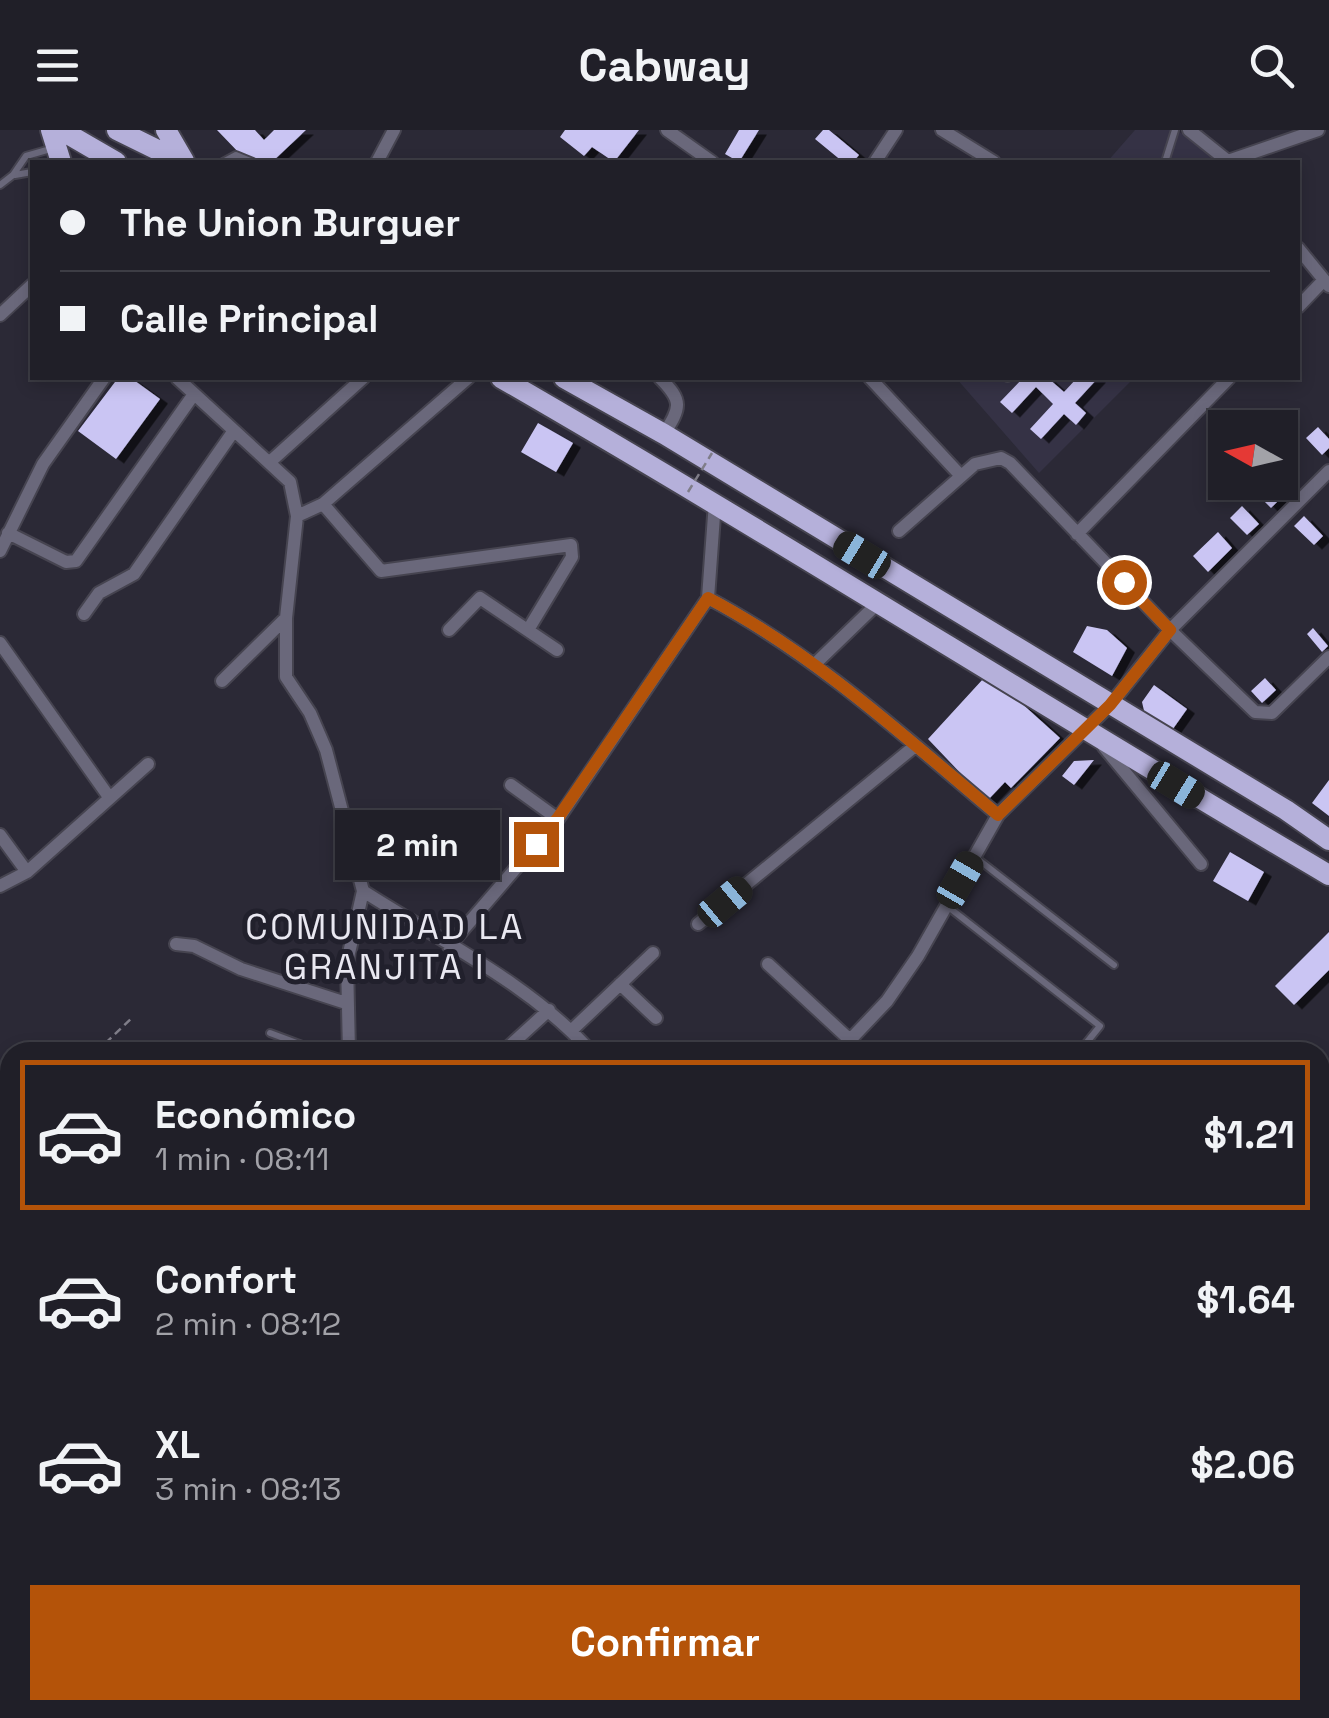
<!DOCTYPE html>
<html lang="es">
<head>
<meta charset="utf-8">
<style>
	body { margin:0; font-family:"Space Grotesk",sans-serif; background:#282730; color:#f1f3f6; height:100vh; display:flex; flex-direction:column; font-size:38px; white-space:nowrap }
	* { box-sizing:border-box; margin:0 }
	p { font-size:32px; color:#a2a2a8 }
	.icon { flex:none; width:55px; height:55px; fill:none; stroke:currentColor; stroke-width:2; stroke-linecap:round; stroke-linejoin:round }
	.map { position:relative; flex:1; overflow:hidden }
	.details { position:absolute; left:0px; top:912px; width:1330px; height:678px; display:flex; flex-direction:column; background:#201f28; border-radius:30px 30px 0 0; box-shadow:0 5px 15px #0003,0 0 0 2px #3d3d45 }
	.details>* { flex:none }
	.top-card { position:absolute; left:30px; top:30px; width:1270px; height:220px; border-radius:0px; box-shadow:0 5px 15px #0003,0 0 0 2px #3d3d45; display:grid; align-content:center; height:220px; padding:0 30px; background:#201f28 }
	.needle { width:65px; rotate:278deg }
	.fabs { position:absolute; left:1208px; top:280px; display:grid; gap:20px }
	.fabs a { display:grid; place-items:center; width:90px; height:90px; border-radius:0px; background:#201f28; box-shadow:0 5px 15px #0003,0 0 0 2px #3d3d45; font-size:50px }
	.end { position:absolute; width:45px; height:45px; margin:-22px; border:12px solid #b45309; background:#fff; box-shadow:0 0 0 5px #fff }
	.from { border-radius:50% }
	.bubble { position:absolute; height:70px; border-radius:0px; background:#201f28; box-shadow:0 5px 15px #0003,0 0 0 2px #3d3d45; font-size:32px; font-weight:700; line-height:70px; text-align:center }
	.car { position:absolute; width:30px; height:60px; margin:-30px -15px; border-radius:12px; box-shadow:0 0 8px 2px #0007; background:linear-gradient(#222 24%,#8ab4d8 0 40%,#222 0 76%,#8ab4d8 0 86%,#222 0) }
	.top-card b { display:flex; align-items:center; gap:35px; height:95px; font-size:38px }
	.top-card b+b { border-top:2px solid #3d3d45 }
	.top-card i { width:25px; height:25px; background:#f1f3f6 }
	ul { padding:18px 0 0; list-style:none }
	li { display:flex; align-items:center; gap:30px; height:150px; margin:0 20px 15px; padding:0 10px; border:5px solid transparent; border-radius:0px }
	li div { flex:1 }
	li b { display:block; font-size:38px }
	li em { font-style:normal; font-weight:700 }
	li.active { border-color:#b45309 }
	li>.icon { width:90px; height:90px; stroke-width:1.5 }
	.cta { display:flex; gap:20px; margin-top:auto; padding:20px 30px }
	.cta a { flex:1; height:115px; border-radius:0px; background:#b45309; color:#fff; font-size:40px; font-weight:700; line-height:115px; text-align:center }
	header { display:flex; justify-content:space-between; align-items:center; height:130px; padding:0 30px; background:#201f28; font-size:45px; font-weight:700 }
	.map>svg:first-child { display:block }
	.built { fill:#353245 }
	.building { fill:#cac5f3; filter:url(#shadow) }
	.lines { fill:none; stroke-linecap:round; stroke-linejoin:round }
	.service-casing { stroke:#464450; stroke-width:10 }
	.minor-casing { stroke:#464450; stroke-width:16 }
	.trunk-casing { stroke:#464450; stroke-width:24 }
	.path { stroke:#7f7d88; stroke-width:2.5; stroke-dasharray:8 5; stroke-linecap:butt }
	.service { stroke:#6a687b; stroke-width:6 }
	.minor { stroke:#6a687b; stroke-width:12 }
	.trunk { stroke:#b5b0da; stroke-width:20 }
	.path-bridge { stroke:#7f7d88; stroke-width:2.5; stroke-dasharray:8 5; stroke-linecap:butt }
	.route { stroke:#b45309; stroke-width:12 }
	.labels { text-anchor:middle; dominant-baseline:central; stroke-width:10; stroke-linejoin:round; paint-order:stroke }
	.neighbourhood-label { font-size:35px; letter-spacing:2.5px; fill:#e9e8f1; stroke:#21202c }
</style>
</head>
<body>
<header><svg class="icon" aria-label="menu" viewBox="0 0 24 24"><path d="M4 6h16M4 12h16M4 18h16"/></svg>Cabway<svg class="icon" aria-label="search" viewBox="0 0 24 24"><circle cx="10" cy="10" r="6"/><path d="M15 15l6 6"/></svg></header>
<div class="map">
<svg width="1329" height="1588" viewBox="0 0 1329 1588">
	<defs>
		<filter id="shadow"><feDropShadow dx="8" dy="4.5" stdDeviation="0" flood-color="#0009"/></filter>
	</defs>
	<rect width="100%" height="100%" fill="#2b2936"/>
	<path class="built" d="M1135 0H1177L1220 32H1107Z
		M956 248H1134L1039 343Z"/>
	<path class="building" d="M217 0H255L264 10 274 0H306L272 32H234L242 26Z
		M565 0H639L614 32 592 17 584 26 560 7Z
		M739 0H759L739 32 725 24Z
		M823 0H829L859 25 853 32H843L815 9Z
		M118 248H131L160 269 116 329 78 301Z
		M1023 248H1048L1064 262 1077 248H1098L1075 273 1086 283 1076 295 1064 284 1041 309 1030 299 1053 274 1036 257 1012 283 1000 272Z
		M538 293 573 313 556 342 521 322Z
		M1318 297 1329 309V318L1322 325 1306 308Z
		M1265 352 1283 366 1271 378 1256 363Z
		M1242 376 1259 394 1247 405 1230 388Z
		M1304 386 1323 406 1314 415 1294 396Z
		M1218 402 1232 418 1208 442 1193 426Z
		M1087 496 1107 500 1127 518 1112 546 1073 522Z
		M1313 498 1328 516 1322 522 1307 504Z
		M1265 548 1276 560 1262 573 1251 561Z
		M983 549 1009 562 1060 608 1011 658 1005 652 987 671 928 609Z
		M1154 555 1187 579 1170 603 1145 585 1142 572Z
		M1094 630 1074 655 1062 646 1074 631Z
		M1329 650V686L1312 673Z
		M1230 722 1264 742 1248 771 1213 751Z
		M1329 802V840L1294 875 1275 856Z"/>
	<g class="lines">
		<defs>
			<path id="service" d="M223 32 236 25 253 32
				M1165 32 1175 0
				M15 45 32 42
				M0 55 13 45 26 26 54 18
				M1007 248H1008
				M975 727 1114 835
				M947 776 1100 896 1079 922
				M270 903 321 922
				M1320 1485 1329 1469"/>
			<path id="minor" d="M667 0 712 32
				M942 0 994 32
				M1189 0 1229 32
				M1228 31 1318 0
				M377 32 394 0
				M875 32 896 0
				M1298 118 1329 156
				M1298 177 1323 151
				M0 185 32 155
				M177 248 290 352 297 386 286 488V547L310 583 326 620 363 761 347 832 349 922
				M660 248C683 271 681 277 664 304
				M870 248 961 346
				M271 331 363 248
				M323 374 381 441 571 415 572 427 528 500
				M297 386 323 374 468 248
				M899 401 975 334 1001 328 1010 333 1170 500 1255 582 1272 583 1329 527
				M8 403 66 432 76 431 194 264
				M1077 404 1229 248
				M0 421 43 334 104 248
				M708 468C816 525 905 607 998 685
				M84 484 99 463 134 444 233 302
				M449 500 480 468 557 520
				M0 513 109 667
				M816 533 879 472
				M222 551 286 488
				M1104 617 1201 734
				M511 655 558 689
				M0 705 27 742
				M0 756 27 742 148 634
				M363 761C439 810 532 855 591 922
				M698 794 915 616
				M176 814 194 816 241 839 346 873
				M449 816 558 689 708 468 715 372
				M768 834 850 910
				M620 854 656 888
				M572 900 653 823
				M503 922 549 880
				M844 922 850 910 887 871 918 826 998 685 1110 575 1170 500 1329 341
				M1320 1131 1329 1126
				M0 1326 10 1323
				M1322 1332 1329 1326
				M1320 1413 1329 1420
				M0 1529 10 1524
				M369 1580 371 1588
				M850 1580 866 1588
				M1022 1580 1033 1588
				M742 1588 754 1580
				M985 1588 990 1580
				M1100 1588 1107 1580"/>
			<path id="trunk" d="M51 0 61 32
				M61 0 116 32
				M117 0 182 32
				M166 0 184 31
				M501 248C780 409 1051 582 1329 745
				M564 248 664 304 1286 680 1329 710"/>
		</defs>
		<use href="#service" class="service-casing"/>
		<use href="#minor" class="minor-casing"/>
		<use href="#trunk" class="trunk-casing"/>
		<path class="path" d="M96 922 133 887
			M0 1015 10 1005"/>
		<use href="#service" class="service"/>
		<use href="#minor" class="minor"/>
		<use href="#trunk" class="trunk"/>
		<path class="path-bridge" d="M688 362 712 323"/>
	</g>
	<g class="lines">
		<path class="route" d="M536 714 558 688 708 468C816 525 905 607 998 685L1110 575 1170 500 1124 452"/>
	</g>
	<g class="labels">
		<g class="neighbourhood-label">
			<text x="385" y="797">COMUNIDAD LA<tspan x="385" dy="40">GRANJITA I</tspan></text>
		</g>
	</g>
</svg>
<div class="fabs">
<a><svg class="needle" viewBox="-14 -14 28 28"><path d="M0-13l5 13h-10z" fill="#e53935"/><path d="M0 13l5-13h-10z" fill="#a2a2a8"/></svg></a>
</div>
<i class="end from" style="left:1124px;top:452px"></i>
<i class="end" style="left:536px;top:714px"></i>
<div class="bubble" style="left:335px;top:680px;width:165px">2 min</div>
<i class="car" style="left:862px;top:425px;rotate:301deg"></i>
<i class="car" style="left:1176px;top:655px;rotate:121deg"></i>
<i class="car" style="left:960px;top:750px;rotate:30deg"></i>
<i class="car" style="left:725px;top:772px;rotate:50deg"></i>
<div class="top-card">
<b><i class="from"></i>The Union Burguer</b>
<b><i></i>Calle Principal</b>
</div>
<section class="details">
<ul>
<li class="active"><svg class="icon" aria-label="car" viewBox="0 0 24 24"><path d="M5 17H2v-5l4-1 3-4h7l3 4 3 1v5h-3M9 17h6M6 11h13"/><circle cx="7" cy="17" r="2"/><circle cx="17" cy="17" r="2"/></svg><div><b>Económico</b><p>1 min · 08:11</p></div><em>$1.21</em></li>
<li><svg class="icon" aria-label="car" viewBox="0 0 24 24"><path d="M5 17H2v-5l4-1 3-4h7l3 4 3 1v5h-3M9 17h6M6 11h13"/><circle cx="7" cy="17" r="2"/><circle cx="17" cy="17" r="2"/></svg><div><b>Confort</b><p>2 min · 08:12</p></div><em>$1.64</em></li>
<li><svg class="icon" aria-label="car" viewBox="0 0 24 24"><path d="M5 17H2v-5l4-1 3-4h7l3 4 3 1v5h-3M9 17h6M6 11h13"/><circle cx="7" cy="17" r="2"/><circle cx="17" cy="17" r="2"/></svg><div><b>XL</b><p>3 min · 08:13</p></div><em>$2.06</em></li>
</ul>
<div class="cta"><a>Confirmar</a></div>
</section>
</div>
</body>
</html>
